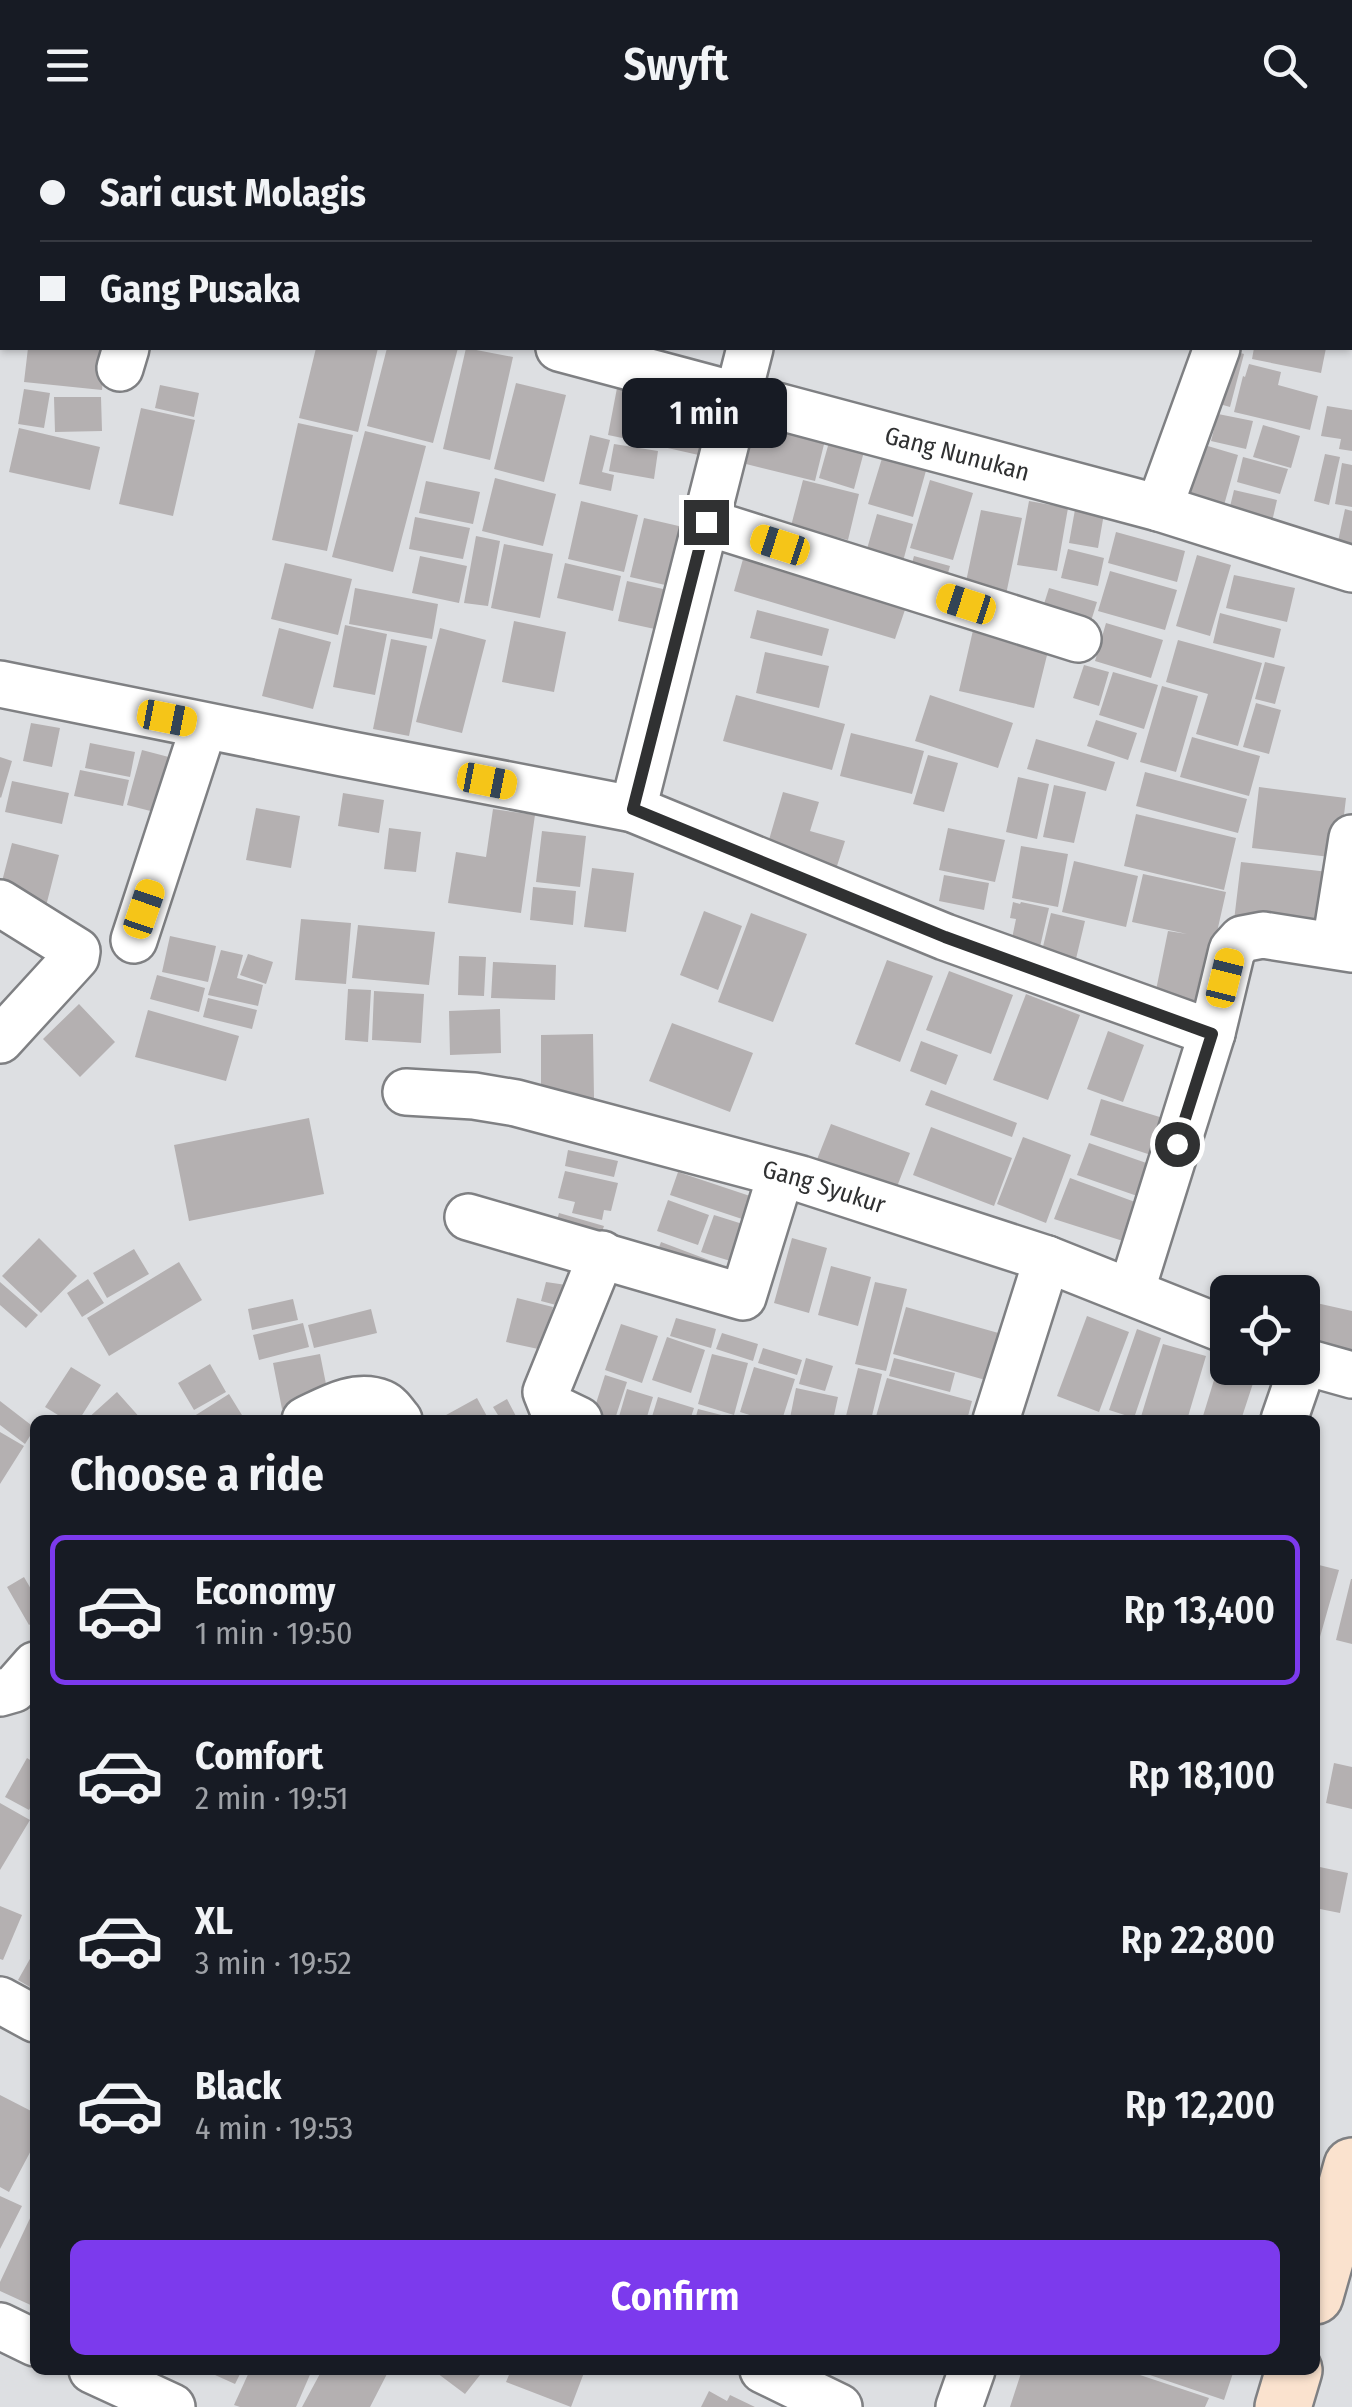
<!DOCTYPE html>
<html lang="en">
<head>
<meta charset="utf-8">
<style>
	body { margin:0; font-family:"Fira Sans Condensed",sans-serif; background:#242831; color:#f1f3f6; height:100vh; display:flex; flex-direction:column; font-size:38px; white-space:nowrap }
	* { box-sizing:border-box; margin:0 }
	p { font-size:32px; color:#9ea1a6 }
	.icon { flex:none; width:55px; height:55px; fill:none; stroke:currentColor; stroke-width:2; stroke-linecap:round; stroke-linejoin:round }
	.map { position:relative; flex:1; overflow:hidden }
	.panel { position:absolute; left:30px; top:1285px; width:1290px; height:960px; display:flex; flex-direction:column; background:#171b24; border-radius:15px; box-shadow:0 2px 8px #0004 }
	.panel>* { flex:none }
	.top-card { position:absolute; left:0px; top:0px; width:1352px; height:220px; box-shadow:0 2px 8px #0004; display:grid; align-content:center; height:220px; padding:0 40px; background:#171b24 }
	.buttons { position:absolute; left:1210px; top:1145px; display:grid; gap:20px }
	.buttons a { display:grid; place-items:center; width:110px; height:110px; border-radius:15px; background:#171b24; box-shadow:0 2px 8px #0004; font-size:50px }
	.end { position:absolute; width:45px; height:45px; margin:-22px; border:12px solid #303132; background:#fff; box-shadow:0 0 0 5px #fff }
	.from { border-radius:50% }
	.bubble { position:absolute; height:70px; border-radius:15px; background:#171b24; box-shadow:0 2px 8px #0004; font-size:32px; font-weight:600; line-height:70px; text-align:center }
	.car { position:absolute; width:30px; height:60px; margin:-30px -15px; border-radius:12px; box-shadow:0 0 8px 2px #0007; background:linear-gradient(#f5c518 24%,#345 0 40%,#f5c518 0 76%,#345 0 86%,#f5c518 0) }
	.top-card b { display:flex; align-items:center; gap:35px; height:95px; font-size:38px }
	.top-card b+b { border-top:2px solid #363941 }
	.top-card i { width:25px; height:25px; background:#f1f3f6 }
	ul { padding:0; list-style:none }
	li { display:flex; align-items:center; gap:30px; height:150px; margin:0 20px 15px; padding:0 20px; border:5px solid transparent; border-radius:15px }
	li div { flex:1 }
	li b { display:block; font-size:38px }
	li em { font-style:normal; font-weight:600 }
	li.on { border-color:#7c3aed }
	li>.icon { width:90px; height:90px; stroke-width:1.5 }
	h2 { padding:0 40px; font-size:45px; line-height:120px }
	.primary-button { display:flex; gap:20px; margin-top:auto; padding:20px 40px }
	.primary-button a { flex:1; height:115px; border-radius:15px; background:#7c3aed; color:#fff; font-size:40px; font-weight:600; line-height:115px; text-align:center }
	header { display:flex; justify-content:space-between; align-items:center; height:130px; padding:0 40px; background:#171b24; font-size:45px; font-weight:600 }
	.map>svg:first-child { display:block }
	.building { fill:#b4b0b1 }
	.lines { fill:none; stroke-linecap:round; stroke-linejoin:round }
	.street-casing { stroke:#7f8083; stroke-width:50 }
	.secondary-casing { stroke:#7f8083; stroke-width:60 }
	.street { stroke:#fff; stroke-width:45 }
	.secondary { stroke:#fae2ce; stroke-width:55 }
	.route { stroke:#303132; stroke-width:12 }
	.labels { text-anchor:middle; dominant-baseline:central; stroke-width:8; stroke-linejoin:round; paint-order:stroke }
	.street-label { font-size:25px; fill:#303132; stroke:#fff }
</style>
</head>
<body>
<header><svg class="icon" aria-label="menu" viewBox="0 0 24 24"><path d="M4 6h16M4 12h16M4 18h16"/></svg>Swyft<svg class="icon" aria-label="search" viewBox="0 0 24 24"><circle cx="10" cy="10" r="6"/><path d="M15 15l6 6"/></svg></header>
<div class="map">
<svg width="1352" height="2277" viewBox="0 0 1352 2277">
	<rect width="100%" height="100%" fill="#dddfe2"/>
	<path class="building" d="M28 218H106L102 260 24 252Z
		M316 218H378L358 302 299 288Z
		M387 218H458L433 313 367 296Z
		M466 218 513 227 490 330 443 319Z
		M1254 218H1326L1321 243 1252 229Z
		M1230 220 1244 224 1230 277 1216 273Z
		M1249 234 1281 242 1278 255 1318 266 1310 300 1234 282 1243 246 1245 247Z
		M516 253 566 265 544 352 494 339Z
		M160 255 199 263 194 287 155 278Z
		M617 258 655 265 646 313 608 305Z
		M24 259 50 263 44 298 18 294Z
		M54 267H101L102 301 55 302Z
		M659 273 712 285 703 326 650 314Z
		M1327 276 1352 280V321L1339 319 1341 309 1321 306Z
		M141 278 195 290 173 386 119 374Z
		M1218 284 1253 291 1246 319 1211 311Z
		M758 285 827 302 815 351 746 334Z
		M298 293 353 305 327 421 272 410Z
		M1263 295 1300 306 1291 338 1253 327Z
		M19 298 100 317 90 360 9 342Z
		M365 301 426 316 393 442 332 427Z
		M590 305 610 310 602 342 614 345 611 361 579 354Z
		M831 305 866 314 854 359 819 348Z
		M614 314 658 321 654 349 609 341Z
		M1201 314 1238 325 1221 386 1184 375Z
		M1325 324 1340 327 1329 375 1314 371Z
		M883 325 927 337 913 387 868 374Z
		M1243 327 1288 339 1280 364 1237 352Z
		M1342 333 1352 335V377L1335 374Z
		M495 348 556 364 543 416 482 401Z
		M803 350 859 364 848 410 791 396Z
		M930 350 973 363 953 430 910 418Z
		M426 351 480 362 473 394 419 383Z
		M1234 360 1277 370 1271 396 1228 385Z
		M581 371 638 385 624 442 568 429Z
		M1029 371 1068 378 1057 441 1017 435Z
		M1076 374 1105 378 1098 418 1069 413Z
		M1345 379 1352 381V420L1337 416Z
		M981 380 1022 388 1004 474 963 466Z
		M877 384 913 394 898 450 861 440Z
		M415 387 470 398 463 429 409 419Z
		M644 388 696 400 683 459 630 447Z
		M1116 402 1185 421 1177 452 1108 433Z
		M476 406 500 411 488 476 464 473Z
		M504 414 553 424 540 488 491 478Z
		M1068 419 1104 428 1098 456 1061 448Z
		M745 422 908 471 895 509 734 461Z
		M1197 425 1231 435 1210 506 1176 496Z
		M420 426 467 436 459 473 412 463Z
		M914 426 950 436 943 461 907 451Z
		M285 433 352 449 338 505 271 489Z
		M565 433 621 446 613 481 557 468Z
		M1110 441 1177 460 1165 500 1098 481Z
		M1234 445 1295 458 1287 492 1226 478Z
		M627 451 681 463 673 503 618 491Z
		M355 458 438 474 432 509 349 494Z
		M1049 458 1097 472 1087 504 1039 490Z
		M757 480 829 499 822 526 750 508Z
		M1220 483 1281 499 1274 528 1213 513Z
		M514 491 566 502 554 562 502 552Z
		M1106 493 1163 510 1151 548 1095 531Z
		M345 495 387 504 375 565 333 557Z
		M974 496 1050 513 1034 578 959 561Z
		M279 498 331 512 313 579 262 566Z
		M440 498 486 510 462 603 416 592Z
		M391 509 427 516 409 606 373 599Z
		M1178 510 1262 533 1238 616 1196 604 1208 564 1166 552Z
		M765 522 829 536 819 578 756 563Z
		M1265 532 1285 537 1275 574 1255 569Z
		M1084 535 1109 542 1099 576 1073 568Z
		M1113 542 1158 555 1144 599 1099 585Z
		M1162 556 1198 566 1176 642 1140 632Z
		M736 565 845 594 832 640 723 611Z
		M930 565 1013 593 998 638 915 611Z
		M1256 573 1281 580 1269 624 1243 617Z
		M1096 590 1137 603 1128 630 1087 616Z
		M31 593 60 598 52 637 23 631Z
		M851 603 924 621 912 664 840 646Z
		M1192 607 1260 626 1249 666 1180 647Z
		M1036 609 1115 632 1106 661 1027 639Z
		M90 613 135 622 130 647 85 638Z
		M142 620 184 631 170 686 127 675Z
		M928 625 958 633 944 682 913 674Z
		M0 627 12 631 1 668 0 667Z
		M80 640 129 650 123 676 74 666Z
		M1145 642 1247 669 1238 703 1136 676Z
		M1018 647 1049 654 1037 709 1006 702Z
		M12 651 69 663 62 694 5 682Z
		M1054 655 1086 662 1074 713 1043 707Z
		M1259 657 1346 668 1339 728 1252 718Z
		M783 662 819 672 810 701 845 711 837 736 805 727 766 720Z
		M343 663 384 670 379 703 338 696Z
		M256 678 300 686 291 738 246 730Z
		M493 679 535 685 521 783 448 773 456 722 486 727Z
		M1136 684 1236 708 1224 760 1124 736Z
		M389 698 421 702 416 742 384 739Z
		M948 698 1005 710 995 752 939 740Z
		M542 701 586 706 580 757 536 752Z
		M12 713 59 725 45 780 0 759Z
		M1021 716 1068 724 1058 777 1012 768Z
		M1074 731 1138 746 1126 797 1062 782Z
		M1241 732 1337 743 1329 811 1233 799Z
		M592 738 634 743 626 802 584 797Z
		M1143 744 1226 762 1215 811 1206 891 1152 880 1168 801 1187 804 1132 792Z
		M944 745 989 753 984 780 939 771Z
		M533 757 576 761 573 795 530 790Z
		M1013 772 1020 774 1021 772 1049 778 1036 834 1008 828 1016 789 1010 788Z
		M704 781 742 796 718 860 680 845Z
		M751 783 807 804 773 892 718 872Z
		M1051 783 1085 791 1075 833 1041 825Z
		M301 789 351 793 346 854 295 850Z
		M358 795 435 802 429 855 352 848Z
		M170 806 216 816 208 852 162 842Z
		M221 820 243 825 237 848 263 855 258 876 208 865Z
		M248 824 273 832 266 854 240 845Z
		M459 826 486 827 484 866 458 865Z
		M887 830 933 846 900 932 855 914Z
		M493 832 556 835 555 870 491 868Z
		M949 841 1013 865 991 924 926 900Z
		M157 845 205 858 199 882 150 869Z
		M348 859 371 860 368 912 345 910Z
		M374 861 424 864 421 913 372 910Z
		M1026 864 1080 885 1048 970 993 950Z
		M208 868 257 880 252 899 203 887Z
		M79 874 115 912 80 947 43 909Z
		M500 879 501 923 450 925 449 881Z
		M148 880 239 906 226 951 135 927Z
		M672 893 753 923 730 982 649 951Z
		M1108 901 1144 915 1123 972 1087 959Z
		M593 904 594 968 541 969V905Z
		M921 911 958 925 946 955 910 941Z
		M931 960 1017 993 1012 1007 925 975Z
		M1101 969 1163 988 1151 1025 1090 1005Z
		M309 988 324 1064 189 1091 174 1015Z
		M831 994 910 1023 893 1067 814 1037Z
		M931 997 1012 1028 994 1076 913 1045Z
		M1023 1007 1071 1025 1046 1093 997 1074Z
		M1089 1013 1155 1036 1143 1068 1077 1045Z
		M568 1020 618 1031 614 1047 565 1036Z
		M565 1041 618 1053 611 1081 604 1080 602 1090 572 1083 575 1072 558 1068Z
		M678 1042 756 1068 748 1091 670 1065Z
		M1070 1048 1135 1072 1123 1111 1054 1089Z
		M668 1070 709 1085 698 1115 657 1101Z
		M559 1083 604 1096 597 1117 553 1104Z
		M714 1085 749 1096 737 1133 701 1122Z
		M39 1108 77 1146 41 1183 2 1146Z
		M792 1108 827 1118 809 1183 774 1173Z
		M661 1112 722 1135 715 1153 654 1131Z
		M134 1119 149 1144 107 1168 93 1143Z
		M179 1132 202 1170 109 1226 87 1188Z
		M831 1136 871 1147 858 1196 818 1185Z
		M88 1149 104 1173 82 1187 67 1163Z
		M0 1152 38 1185 26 1198 0 1175Z
		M546 1152 580 1157 551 1196 556 1175 541 1171Z
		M875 1152 907 1159 886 1241 855 1234Z
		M517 1168 553 1177 543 1220 506 1212Z
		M293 1169 298 1190 252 1200 248 1179Z
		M1303 1170 1352 1181V1228L1302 1217Z
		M906 1177 1002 1204 989 1251 893 1224Z
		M371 1179 377 1203 314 1218 308 1195Z
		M1087 1186 1129 1202 1099 1282 1057 1266Z
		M676 1188 716 1199 711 1218 670 1206Z
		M303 1193 309 1217 259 1230 253 1205Z
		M621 1194 658 1206 642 1253 605 1240Z
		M1137 1199 1161 1208 1134 1288 1109 1280Z
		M722 1203 758 1214 753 1231 716 1219Z
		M667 1207 705 1220 691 1263 652 1250Z
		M1163 1214 1206 1226 1187 1290H1140Z
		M763 1218 802 1230 797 1245 758 1233Z
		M320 1224 329 1269 282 1279 273 1233Z
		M712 1224 748 1233 734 1285 698 1274Z
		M1222 1224 1228 1226V1238H1258L1241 1290H1215L1203 1286Z
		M806 1228 833 1236 825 1261 799 1254Z
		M894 1228 955 1243 950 1262 889 1246Z
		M210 1234 226 1262 194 1280 178 1253Z
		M71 1237 101 1255 79 1290H66L45 1277Z
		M754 1237 795 1249 782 1290H766L740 1282Z
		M858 1238 882 1244 871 1290H845Z
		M605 1245 627 1252 615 1289 593 1283Z
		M887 1248 972 1271 967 1290H875Z
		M796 1258 838 1267 833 1290 790 1288Z
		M627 1259 653 1267 646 1290H618Z
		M117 1262 142 1290H86Z
		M229 1264 245 1290H188Z
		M658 1267 694 1278 690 1290H651Z
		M477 1268 489 1290H437Z
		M507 1269 518 1290H501L493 1277Z
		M0 1271 35 1298 25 1314 0 1295Z
		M698 1279 737 1289V1290H695Z
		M0 1302 24 1316 0 1354Z
		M1315 1434 1339 1440 1316 1521H1315Z
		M24 1447 35 1466V1491L29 1495 7 1457Z
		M1351 1449H1352V1514L1336 1510Z
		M27 1628 35 1633V1669L29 1680 5 1667Z
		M1334 1633 1352 1637V1679L1326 1673Z
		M0 1673 30 1690 0 1740Z
		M1315 1736 1348 1743 1340 1783 1315 1778Z
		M0 1776 22 1785 3 1830 0 1829Z
		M35 1820V1860L18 1850Z
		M0 1965 35 1983V2013L9 2062 0 2057Z
		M0 2066 22 2076 0 2119Z
		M32 2084 35 2086V2177L0 2161V2152Z
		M204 2240H242L235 2254Z
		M250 2240H312L296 2277H240L234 2275Z
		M322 2240H384L388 2242 370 2277H302Z
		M433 2240H484L465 2264Z
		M511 2240H585L571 2277 506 2252Z
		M1022 2240H1125L1209 2268 1205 2277H1010Z
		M1135 2240H1234L1224 2270Z
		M709 2261 727 2271 730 2265 755 2277H701Z"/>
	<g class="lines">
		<defs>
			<g id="street">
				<path d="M803 2V0"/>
				<path d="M1114 2V0"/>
				<path id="s1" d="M559 218 1159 378 1352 439"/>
				<path d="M120 238 126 218"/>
				<path d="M1159 378 1217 218"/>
				<path d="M706 392 1078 509"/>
				<path d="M0 554 342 623 633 679 945 807 1212 903"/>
				<path d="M633 679 750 218"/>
				<path d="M0 773 77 821 76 827 66 838 0 910"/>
				<path d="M134 810 204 596"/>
				<path d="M1335 815 1352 708"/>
				<path id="s2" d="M406 962 474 966 516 973 801 1049 1047 1129 1228 1201"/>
				<path d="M468 1087 743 1167 781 1044"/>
				<path d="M1131 1162 1212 903 1232 820 1242 809 1263 805 1352 819"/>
				<path d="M1302 1231 1352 1245"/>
				<path d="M305 1290C328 1279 356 1262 382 1273 389 1276 394 1284 399 1290"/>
				<path d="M579 1290 552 1277 546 1262 602 1124"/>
				<path d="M996 1290 1047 1129"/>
				<path d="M1284 1290 1302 1238"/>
				<path d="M0 1563 14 1559 35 1535"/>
				<path d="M0 1870 35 1889"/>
				<path d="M0 2196 35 2213"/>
				<path d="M92 2240 172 2277"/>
				<path d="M763 2240 839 2277"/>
				<path d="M959 2277 972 2240"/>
			</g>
			<path id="secondary" d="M1315 2166 1352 2036
				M1283 2277 1294 2240"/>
		</defs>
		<use href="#street" class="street-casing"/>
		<use href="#secondary" class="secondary-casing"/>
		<use href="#street" class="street"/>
		<use href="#secondary" class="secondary"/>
	</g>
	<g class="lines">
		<path class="route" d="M706 392 633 679 945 807 1212 904 1177 1014"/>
	</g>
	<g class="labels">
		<g class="street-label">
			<text stroke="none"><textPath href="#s1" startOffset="412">Gang Nunukan</textPath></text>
			<text stroke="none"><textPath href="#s2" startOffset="430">Gang Syukur</textPath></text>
		</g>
	</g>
</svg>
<div class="buttons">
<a><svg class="icon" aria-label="locate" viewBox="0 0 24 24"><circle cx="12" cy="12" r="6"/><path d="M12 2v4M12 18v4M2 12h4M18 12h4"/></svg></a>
</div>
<i class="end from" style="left:1177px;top:1014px"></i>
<i class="end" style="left:706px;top:392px"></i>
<div class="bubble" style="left:622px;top:248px;width:165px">1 min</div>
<i class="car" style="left:780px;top:415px;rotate:288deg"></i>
<i class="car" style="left:966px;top:474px;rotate:288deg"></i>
<i class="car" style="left:167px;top:588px;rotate:101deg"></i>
<i class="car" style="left:487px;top:651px;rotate:101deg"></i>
<i class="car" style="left:144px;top:779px;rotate:19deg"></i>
<i class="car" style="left:1225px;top:848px;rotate:14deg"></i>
<div class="top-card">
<b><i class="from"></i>Sari cust Molagis</b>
<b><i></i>Gang Pusaka</b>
</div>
<section class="panel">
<h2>Choose a ride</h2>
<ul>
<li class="on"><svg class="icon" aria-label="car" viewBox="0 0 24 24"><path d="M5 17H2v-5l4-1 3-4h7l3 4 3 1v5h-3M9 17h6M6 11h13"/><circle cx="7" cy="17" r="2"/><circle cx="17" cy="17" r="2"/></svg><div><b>Economy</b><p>1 min · 19:50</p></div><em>Rp 13,400</em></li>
<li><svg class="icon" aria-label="car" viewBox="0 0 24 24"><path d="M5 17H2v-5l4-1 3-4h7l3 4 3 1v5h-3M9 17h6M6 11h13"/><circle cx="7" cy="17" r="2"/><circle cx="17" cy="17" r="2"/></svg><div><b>Comfort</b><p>2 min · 19:51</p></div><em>Rp 18,100</em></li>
<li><svg class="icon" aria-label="car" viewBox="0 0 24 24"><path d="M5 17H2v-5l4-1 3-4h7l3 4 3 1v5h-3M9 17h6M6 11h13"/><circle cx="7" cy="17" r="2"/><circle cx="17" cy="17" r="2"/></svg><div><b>XL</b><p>3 min · 19:52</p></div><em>Rp 22,800</em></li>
<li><svg class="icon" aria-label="car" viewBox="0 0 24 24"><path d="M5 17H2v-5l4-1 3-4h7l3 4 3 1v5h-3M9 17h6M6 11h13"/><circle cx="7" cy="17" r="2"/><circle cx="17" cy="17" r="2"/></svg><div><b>Black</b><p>4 min · 19:53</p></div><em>Rp 12,200</em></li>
</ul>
<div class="primary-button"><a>Confirm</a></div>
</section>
</div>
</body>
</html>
